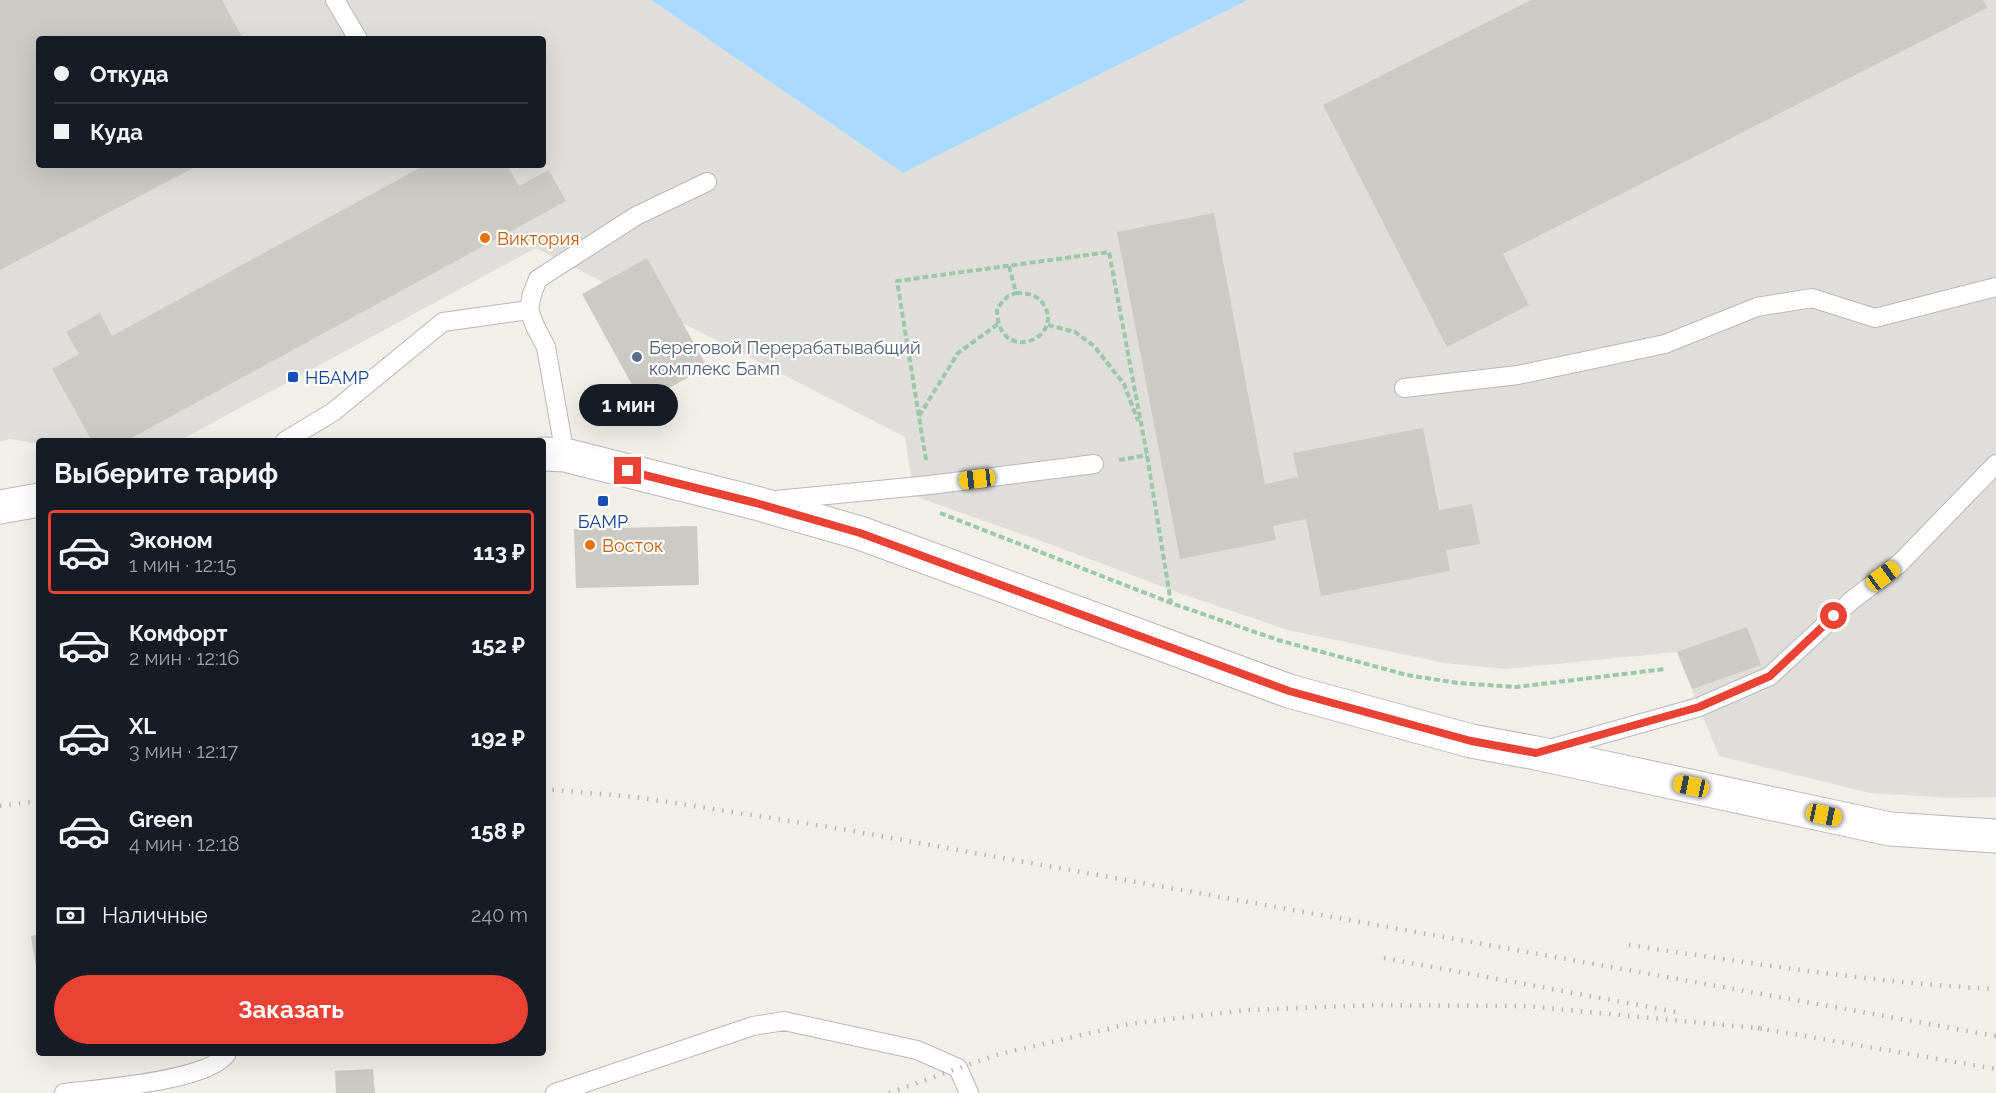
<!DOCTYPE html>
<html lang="ru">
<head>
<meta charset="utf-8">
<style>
	body { margin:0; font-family:Raleway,sans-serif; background:#20242c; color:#f1f3f6; height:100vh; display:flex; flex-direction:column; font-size:22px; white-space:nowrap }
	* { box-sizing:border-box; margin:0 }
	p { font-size:20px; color:#9ea1a6 }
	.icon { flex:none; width:33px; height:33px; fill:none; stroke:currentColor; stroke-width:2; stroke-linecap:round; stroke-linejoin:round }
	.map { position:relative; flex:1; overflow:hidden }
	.sheet { position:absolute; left:36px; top:438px; width:510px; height:618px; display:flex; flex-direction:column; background:#171b24; border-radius:6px; box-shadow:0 6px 24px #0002 }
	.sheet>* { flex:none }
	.hud { position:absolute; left:36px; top:36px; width:510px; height:132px; border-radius:6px; box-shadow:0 6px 24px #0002; display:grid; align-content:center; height:132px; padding:0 18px; background:#171b24 }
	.end { position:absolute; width:27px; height:27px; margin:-14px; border:8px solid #ea4335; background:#fff; box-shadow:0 0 0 3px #fff }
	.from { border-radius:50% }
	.bubble { position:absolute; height:42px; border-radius:21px; background:#171b24; box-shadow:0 6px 24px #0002; font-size:20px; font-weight:700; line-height:42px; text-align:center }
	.car { position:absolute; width:18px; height:36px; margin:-18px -9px; border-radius:8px; box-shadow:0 0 4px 2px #0007; background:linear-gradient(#f5c518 24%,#345 0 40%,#f5c518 0 76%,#345 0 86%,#f5c518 0) }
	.hud b { display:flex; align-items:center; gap:21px; height:57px; font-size:22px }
	.hud b+b { border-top:2px solid #363941 }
	.hud i { width:15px; height:15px; background:#f1f3f6 }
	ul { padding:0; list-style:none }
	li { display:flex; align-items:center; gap:18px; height:84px; margin:0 12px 9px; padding:0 6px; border:3px solid transparent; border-radius:6px }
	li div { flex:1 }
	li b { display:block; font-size:22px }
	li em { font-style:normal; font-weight:700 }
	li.current { border-color:#ea4335 }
	li>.icon { width:54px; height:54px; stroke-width:1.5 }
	h2 { padding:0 18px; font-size:27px; line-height:72px }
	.pay { display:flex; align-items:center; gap:15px; height:66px; padding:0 18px; font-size:22px }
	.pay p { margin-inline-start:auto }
	.cta { display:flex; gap:12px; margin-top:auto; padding:12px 18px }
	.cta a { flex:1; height:69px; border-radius:36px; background:#ea4335; color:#fff; font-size:24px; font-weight:700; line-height:69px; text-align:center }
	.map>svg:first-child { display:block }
	.industrial { fill:#e0deda; fill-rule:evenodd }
	.water { fill:#aadaff }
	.building { fill:#cccac5 }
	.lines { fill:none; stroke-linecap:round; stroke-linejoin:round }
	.lane-casing { stroke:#b5b8bc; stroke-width:20 }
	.street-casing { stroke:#b5b8bc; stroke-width:35 }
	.path { stroke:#9cc7a9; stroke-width:4; stroke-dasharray:6 3; stroke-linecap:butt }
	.lane { stroke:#fff; stroke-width:18 }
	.street { stroke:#fff; stroke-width:33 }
	.rail { stroke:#b6b7b8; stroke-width:4.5; stroke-dasharray:1.5 8; stroke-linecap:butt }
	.route { stroke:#ea4335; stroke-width:8 }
	.food-dot { fill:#e8710a; stroke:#fff; stroke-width:2 }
	.service-dot { fill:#5c6f8a; stroke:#fff; stroke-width:2 }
	.transit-dot { fill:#1a4fb4; stroke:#fff; stroke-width:2 }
	.labels { text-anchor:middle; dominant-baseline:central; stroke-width:4.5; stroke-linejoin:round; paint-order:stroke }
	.food-label { font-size:18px; fill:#c56008; stroke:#fff; text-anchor:start }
	.service-label { font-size:18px; fill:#4e5e75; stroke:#fff; text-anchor:start }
	.transit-label { font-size:18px; fill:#164399; stroke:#fff; text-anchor:start }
</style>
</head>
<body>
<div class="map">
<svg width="1996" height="1093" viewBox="0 0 1996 1093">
	<rect width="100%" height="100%" fill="#f1efe8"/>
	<path class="industrial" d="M0 0H651L903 173 1248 0H1996V797L1950 798 1870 793 1719 756 1677 652 1506 669 1445 663 1288 630 1179 593 1066 550 914 496 905 437 536 248 179 441H39V444L10 439 0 442ZM39 39H543V165H39Z"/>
	<path class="water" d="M651 0H1248L903 173Z"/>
	<path class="building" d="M0 0H222L243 39H39V165H199L0 270Z
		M1531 0H1983L1987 8 1503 254 1529 305 1447 347 1323 105Z
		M425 165H507L519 186 549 170 566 201 126 441H92L52 369 79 354 66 332 100 313 112 336Z
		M1214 213 1265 484 1298 477 1293 453 1423 428 1439 510 1472 504 1480 544 1446 550 1450 571 1321 596 1306 519 1273 526 1276 540 1180 559 1117 232Z
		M647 258 707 367 642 403 582 294Z
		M697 526 699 585 576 588 574 529Z
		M1747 627 1761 665 1692 689 1677 652Z
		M39 934V977L38 978 31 936Z
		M373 1069 375 1093H336L335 1071Z"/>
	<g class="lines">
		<defs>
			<path id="lane" d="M335 0 358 39
				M1404 388 1518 375 1665 344 1757 307 1812 298 1875 318 1996 287
				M285 441 333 412 443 322 529 310
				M565 455 546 347 535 326 529 310 532 294 538 279 636 216 707 182
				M776 500 930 485 1094 464
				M1546 750 1699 707 1770 676 1851 601 1899 564 1996 464
				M64 1093C97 1089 211 1081 227 1053
				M555 1093 753 1026 784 1021 917 1050 958 1068 969 1093"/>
			<path id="street" d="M543 454 565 455 756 503 860 533 1289 691 1471 741 1536 753 1890 829 1996 836
				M0 507 39 500"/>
		</defs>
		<use href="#lane" class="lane-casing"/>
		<use href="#street" class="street-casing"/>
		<path class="path" d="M1009 266 1016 293
			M1016 293C1028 293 1037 294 1044 305 1065 340 996 366 997 308L1008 296Z
			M1048 325 1075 332 1094 346 1124 384 1138 421
			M919 416 958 353 998 324
			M926 460 897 281 1109 252 1147 455 1171 603
			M1119 460 1147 455
			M940 513 1171 603 1278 640 1407 675 1458 683 1516 687 1665 669"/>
		<use href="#lane" class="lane"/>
		<use href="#street" class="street"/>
		<path class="rail" d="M543 789 636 797 841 829 1996 1036
			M0 806 39 801
			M1629 945C1751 963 1873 983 1996 989
			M1384 958 1682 1013
			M1758 1028 1996 1069
			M889 1093 996 1055 1129 1024 1247 1010 1375 1005 1526 1006 1766 1029"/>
	</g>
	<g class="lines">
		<path class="route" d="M628 471 756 503 860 533 1289 691 1471 741 1536 753 1699 707 1770 676 1834 616"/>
	</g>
	<g class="food-dot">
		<circle cx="485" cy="238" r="6"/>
		<circle cx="590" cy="545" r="6"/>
	</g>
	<circle class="service-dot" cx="637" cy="357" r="6"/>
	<g class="transit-dot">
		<rect x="287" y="371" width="12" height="12" rx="3"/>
		<rect x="597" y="495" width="12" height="12" rx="3"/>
	</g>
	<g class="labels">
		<g class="food-label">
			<text x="497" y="238">Виктория</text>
			<text x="602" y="545">Восток</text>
		</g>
		<g class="service-label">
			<text x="649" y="347">Береговой Перерабатывабщий<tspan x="649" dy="21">комплекс Бамп</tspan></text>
		</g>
		<g class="transit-label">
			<text x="305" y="377">НБАМР</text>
			<text x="603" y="521" text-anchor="middle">БАМР</text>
		</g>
	</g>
</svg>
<i class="end from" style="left:1834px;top:616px"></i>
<i class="end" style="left:628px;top:471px"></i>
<div class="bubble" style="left:579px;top:384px;width:99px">1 мин</div>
<i class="car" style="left:977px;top:479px;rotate:263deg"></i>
<i class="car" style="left:1883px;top:576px;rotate:54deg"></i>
<i class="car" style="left:1691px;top:786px;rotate:282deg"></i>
<i class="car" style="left:1824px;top:815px;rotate:102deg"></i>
<div class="hud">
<b><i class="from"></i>Откуда</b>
<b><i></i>Куда</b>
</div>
<section class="sheet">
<h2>Выберите тариф</h2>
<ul>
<li class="current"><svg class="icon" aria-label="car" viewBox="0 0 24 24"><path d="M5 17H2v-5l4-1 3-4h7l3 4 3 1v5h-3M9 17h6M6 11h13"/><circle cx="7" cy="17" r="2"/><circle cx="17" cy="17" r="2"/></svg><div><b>Эконом</b><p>1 мин · 12:15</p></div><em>113 ₽</em></li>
<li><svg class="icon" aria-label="car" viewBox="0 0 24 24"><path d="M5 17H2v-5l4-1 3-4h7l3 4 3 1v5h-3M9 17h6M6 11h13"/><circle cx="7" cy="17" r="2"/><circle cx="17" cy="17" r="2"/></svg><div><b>Комфорт</b><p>2 мин · 12:16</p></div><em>152 ₽</em></li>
<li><svg class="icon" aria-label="car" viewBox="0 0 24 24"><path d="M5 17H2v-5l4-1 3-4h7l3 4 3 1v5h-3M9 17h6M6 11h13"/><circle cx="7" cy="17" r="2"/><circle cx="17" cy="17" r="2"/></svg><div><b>XL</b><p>3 мин · 12:17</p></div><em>192 ₽</em></li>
<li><svg class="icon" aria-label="car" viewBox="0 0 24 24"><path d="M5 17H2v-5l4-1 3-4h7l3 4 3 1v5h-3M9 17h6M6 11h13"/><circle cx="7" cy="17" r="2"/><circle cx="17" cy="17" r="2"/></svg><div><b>Green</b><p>4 мин · 12:18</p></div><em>158 ₽</em></li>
</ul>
<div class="pay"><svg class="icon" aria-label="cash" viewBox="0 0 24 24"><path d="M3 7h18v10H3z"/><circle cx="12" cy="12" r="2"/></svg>Наличные<p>240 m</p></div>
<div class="cta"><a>Заказать</a></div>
</section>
</div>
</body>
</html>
